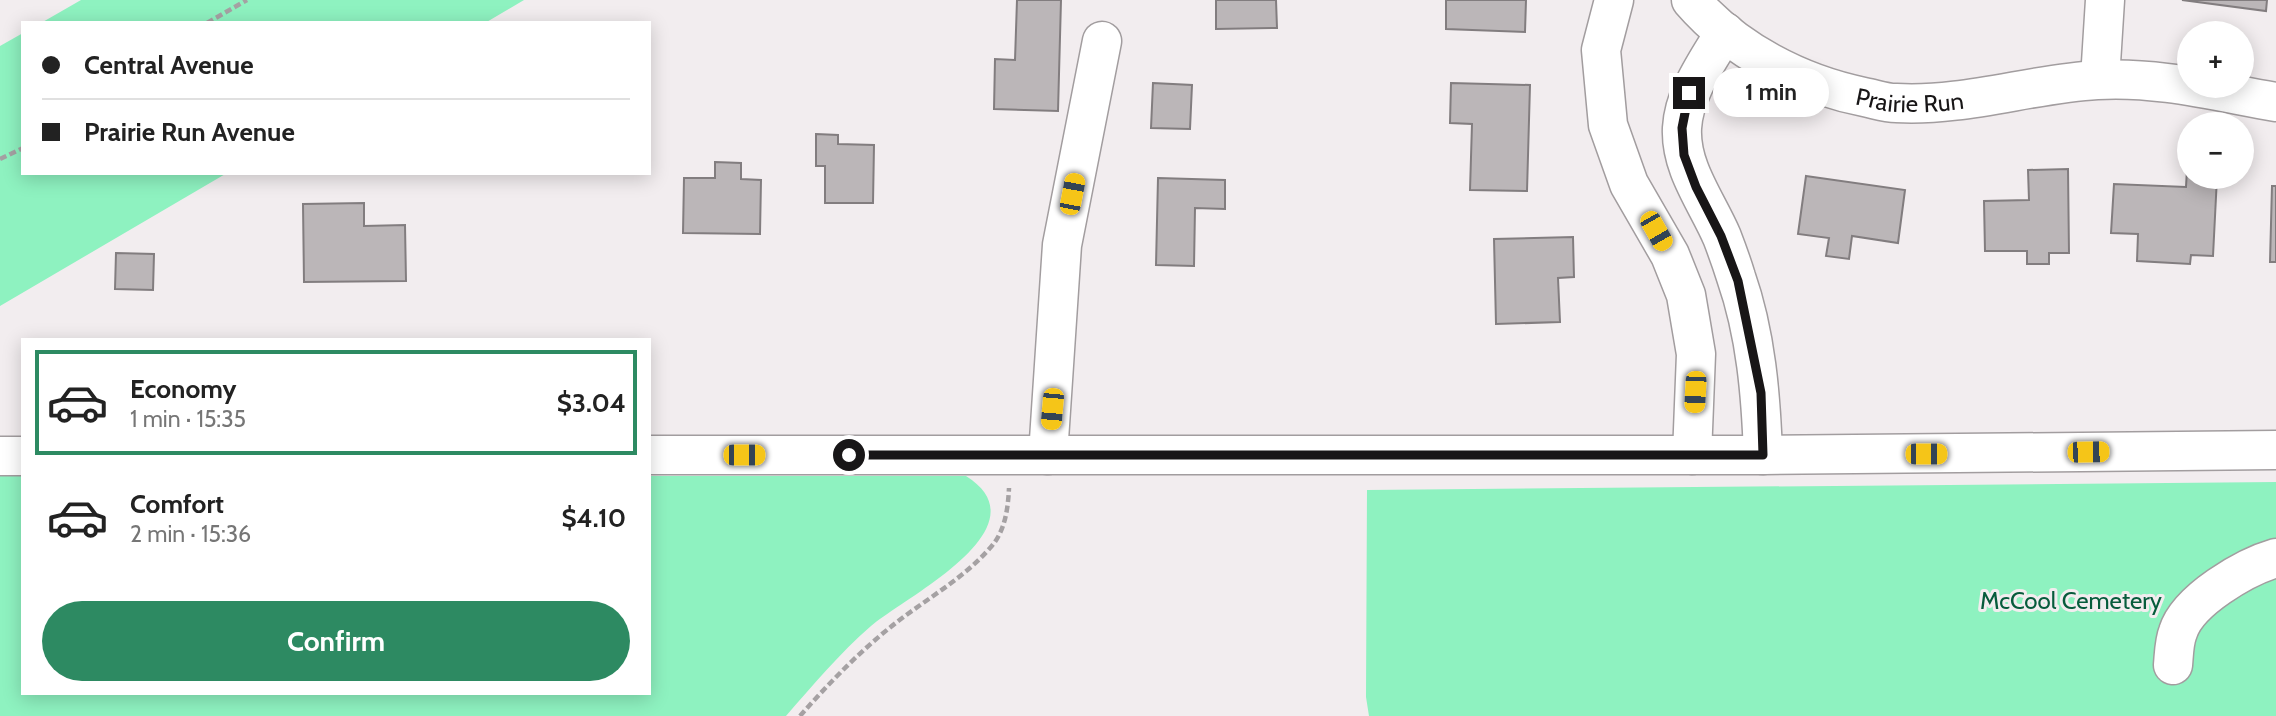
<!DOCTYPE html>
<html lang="en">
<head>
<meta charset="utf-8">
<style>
	body { margin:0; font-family:Cabin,sans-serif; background:#f2f2f2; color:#222; height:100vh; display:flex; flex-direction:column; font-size:26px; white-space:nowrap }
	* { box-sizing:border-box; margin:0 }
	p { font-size:23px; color:#767676 }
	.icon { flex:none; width:38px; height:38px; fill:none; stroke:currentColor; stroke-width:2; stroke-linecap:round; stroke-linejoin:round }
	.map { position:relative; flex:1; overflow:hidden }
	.sheet { position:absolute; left:21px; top:338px; width:630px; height:357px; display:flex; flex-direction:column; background:#fff; border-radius:0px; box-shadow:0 4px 18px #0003 }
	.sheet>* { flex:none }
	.banner { position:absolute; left:21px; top:21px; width:630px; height:154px; border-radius:0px; box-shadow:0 4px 18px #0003; display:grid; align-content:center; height:154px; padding:0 21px; background:#fff }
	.tools { position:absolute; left:2177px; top:21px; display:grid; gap:14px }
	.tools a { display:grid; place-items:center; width:77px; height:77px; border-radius:50%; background:#fff; box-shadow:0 4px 18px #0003; font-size:35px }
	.end { position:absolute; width:32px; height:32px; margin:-16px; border:9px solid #181617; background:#fff; box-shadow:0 0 0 4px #fff }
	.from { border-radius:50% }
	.bubble { position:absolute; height:49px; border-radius:24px; background:#fff; box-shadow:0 4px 18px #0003; font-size:23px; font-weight:800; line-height:49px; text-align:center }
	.car { position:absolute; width:21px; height:42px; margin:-21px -10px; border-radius:9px; box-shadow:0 0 5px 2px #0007; background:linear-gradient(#f5c518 24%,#345 0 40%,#f5c518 0 76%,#345 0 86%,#f5c518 0) }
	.banner b { display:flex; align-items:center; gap:24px; height:66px; font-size:26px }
	.banner b+b { border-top:2px solid #e0e0e0 }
	.banner i { width:18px; height:18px; background:#222 }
	ul { padding:12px 0 0; list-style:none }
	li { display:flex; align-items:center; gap:21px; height:105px; margin:0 14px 10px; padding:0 7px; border:4px solid transparent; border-radius:0px }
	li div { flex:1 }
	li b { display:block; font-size:26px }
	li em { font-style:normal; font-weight:800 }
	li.active { border-color:#2d8a62 }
	li>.icon { width:63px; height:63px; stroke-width:1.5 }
	.primary-button { display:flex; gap:14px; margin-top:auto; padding:14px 21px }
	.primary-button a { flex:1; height:80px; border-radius:42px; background:#2d8a62; color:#fff; font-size:28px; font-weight:800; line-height:80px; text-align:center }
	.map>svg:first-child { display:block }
	.green { fill:#8ef2c0 }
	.building { fill:#bbb6b8; stroke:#827d7f; stroke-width:2 }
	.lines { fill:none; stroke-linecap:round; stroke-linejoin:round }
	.minor-casing { stroke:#a29d9f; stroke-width:41 }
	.path { stroke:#a5a1a3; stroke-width:4.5; stroke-dasharray:7 3.5; stroke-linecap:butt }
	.minor { stroke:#fff; stroke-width:38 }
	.route { stroke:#181617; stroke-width:9 }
	.labels { text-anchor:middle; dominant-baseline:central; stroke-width:6; stroke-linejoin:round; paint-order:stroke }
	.street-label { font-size:24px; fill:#181617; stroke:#f2edef }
	.park-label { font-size:24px; fill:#065c3c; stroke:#f2edef }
</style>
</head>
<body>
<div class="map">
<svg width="2276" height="716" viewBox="0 0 2276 716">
	<rect width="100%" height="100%" fill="#f2edef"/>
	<path class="green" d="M81 0H524L485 23H41Z
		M23 33V173H227L0 306V46Z
		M0 474 23 475V693H649V476H966C1047 527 905 597 871 626 840 653 813 685 786 716H0Z
		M2276 482V716H1369L1366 697 1367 490Z"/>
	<path class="building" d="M1017 0H1061L1058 111 994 109 995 59 1015 60Z
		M1216 0H1276L1277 28 1216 29Z
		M1446 0H1526L1525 32 1446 29Z
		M2182 0H2267L2266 11Z
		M1153 83 1192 85 1190 129 1151 128Z
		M1451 83 1530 85 1527 191 1470 190 1472 124 1450 123Z
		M816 134 838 135V144L874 145 873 203H825V166H816Z
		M715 162 741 163V179L761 180 760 234 683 233 684 178H715Z
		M2068 169 2069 253H2049V264H2027V251H1985L1984 201 2029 200 2028 170Z
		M2187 169H2189V177H2217L2213 256 2191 255 2190 264 2137 261 2138 234 2111 233 2114 184 2186 187Z
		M1806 176 1905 190 1898 243 1852 236 1849 259 1826 256 1829 238 1798 234Z
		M1158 178 1225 180V209L1195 208 1194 266 1156 265Z
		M2272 186H2276V262H2270Z
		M364 203V226L405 225 406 281 304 282 303 204Z
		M1573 237 1574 277 1558 278 1560 322 1496 324 1494 239Z
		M116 253 154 254 153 290 115 289Z"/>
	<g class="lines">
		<defs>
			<g id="minor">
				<path d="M1614 0 1601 50 1608 125 1629 184 1670 255 1686 295 1696 354 1692 455"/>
				<path id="s1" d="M1691 0C1735 51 1800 84 1864 97 1875 99 1885 103 1896 103 1963 107 2030 84 2097 80 2156 76 2218 92 2276 102"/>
				<path d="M1725 32C1707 62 1684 93 1682 128 1680 168 1707 202 1722 237 1727 250 1732 264 1736 277 1756 334 1761 396 1763 455"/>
				<path d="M2100 79 2105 0"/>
				<path d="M649 455H1763L2276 450"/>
				<path d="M1048 455 1062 245 1102 41"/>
				<path d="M0 456H23"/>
				<path d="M2173 665C2174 654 2174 642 2178 632 2188 600 2245 567 2276 558"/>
			</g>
		</defs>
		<use href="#minor" class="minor-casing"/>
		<path class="path" d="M207 23 247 0
			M0 159 23 148
			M800 716C829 683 862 649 897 622 928 598 964 578 990 548 1005 532 1008 509 1009 488"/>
		<use href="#minor" class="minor"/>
	</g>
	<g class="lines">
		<path class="route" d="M849 455H1763L1761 393 1738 281 1721 236 1696 187 1684 155 1682 128 1689 93"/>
	</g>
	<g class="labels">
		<g class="street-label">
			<text stroke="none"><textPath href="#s1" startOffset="248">Prairie Run</textPath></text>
		</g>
		<g class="park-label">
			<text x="2071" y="600">McCool Cemetery</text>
		</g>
	</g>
</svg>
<div class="tools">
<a>+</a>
<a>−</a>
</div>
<i class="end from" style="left:849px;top:455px"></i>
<i class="end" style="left:1689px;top:93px"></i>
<div class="bubble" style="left:1713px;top:68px;width:116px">1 min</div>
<i class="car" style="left:1072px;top:194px;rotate:11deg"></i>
<i class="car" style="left:1656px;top:231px;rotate:150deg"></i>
<i class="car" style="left:1695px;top:392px;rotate:183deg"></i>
<i class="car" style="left:1052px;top:409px;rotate:185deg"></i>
<i class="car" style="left:2088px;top:452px;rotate:89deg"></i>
<i class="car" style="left:1926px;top:454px;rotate:90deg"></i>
<i class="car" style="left:744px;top:455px;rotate:90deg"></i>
<div class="banner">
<b><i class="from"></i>Central Avenue</b>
<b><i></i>Prairie Run Avenue</b>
</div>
<section class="sheet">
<ul>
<li class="active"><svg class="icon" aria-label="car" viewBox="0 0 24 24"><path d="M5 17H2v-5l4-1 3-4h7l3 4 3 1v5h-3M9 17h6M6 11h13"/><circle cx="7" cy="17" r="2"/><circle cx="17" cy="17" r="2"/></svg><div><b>Economy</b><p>1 min · 15:35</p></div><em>$3.04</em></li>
<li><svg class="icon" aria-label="car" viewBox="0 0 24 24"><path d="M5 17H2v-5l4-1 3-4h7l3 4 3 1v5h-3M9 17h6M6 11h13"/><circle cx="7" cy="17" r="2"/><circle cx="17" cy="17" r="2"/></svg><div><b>Comfort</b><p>2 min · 15:36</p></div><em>$4.10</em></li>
</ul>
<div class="primary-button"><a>Confirm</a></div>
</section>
</div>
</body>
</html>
